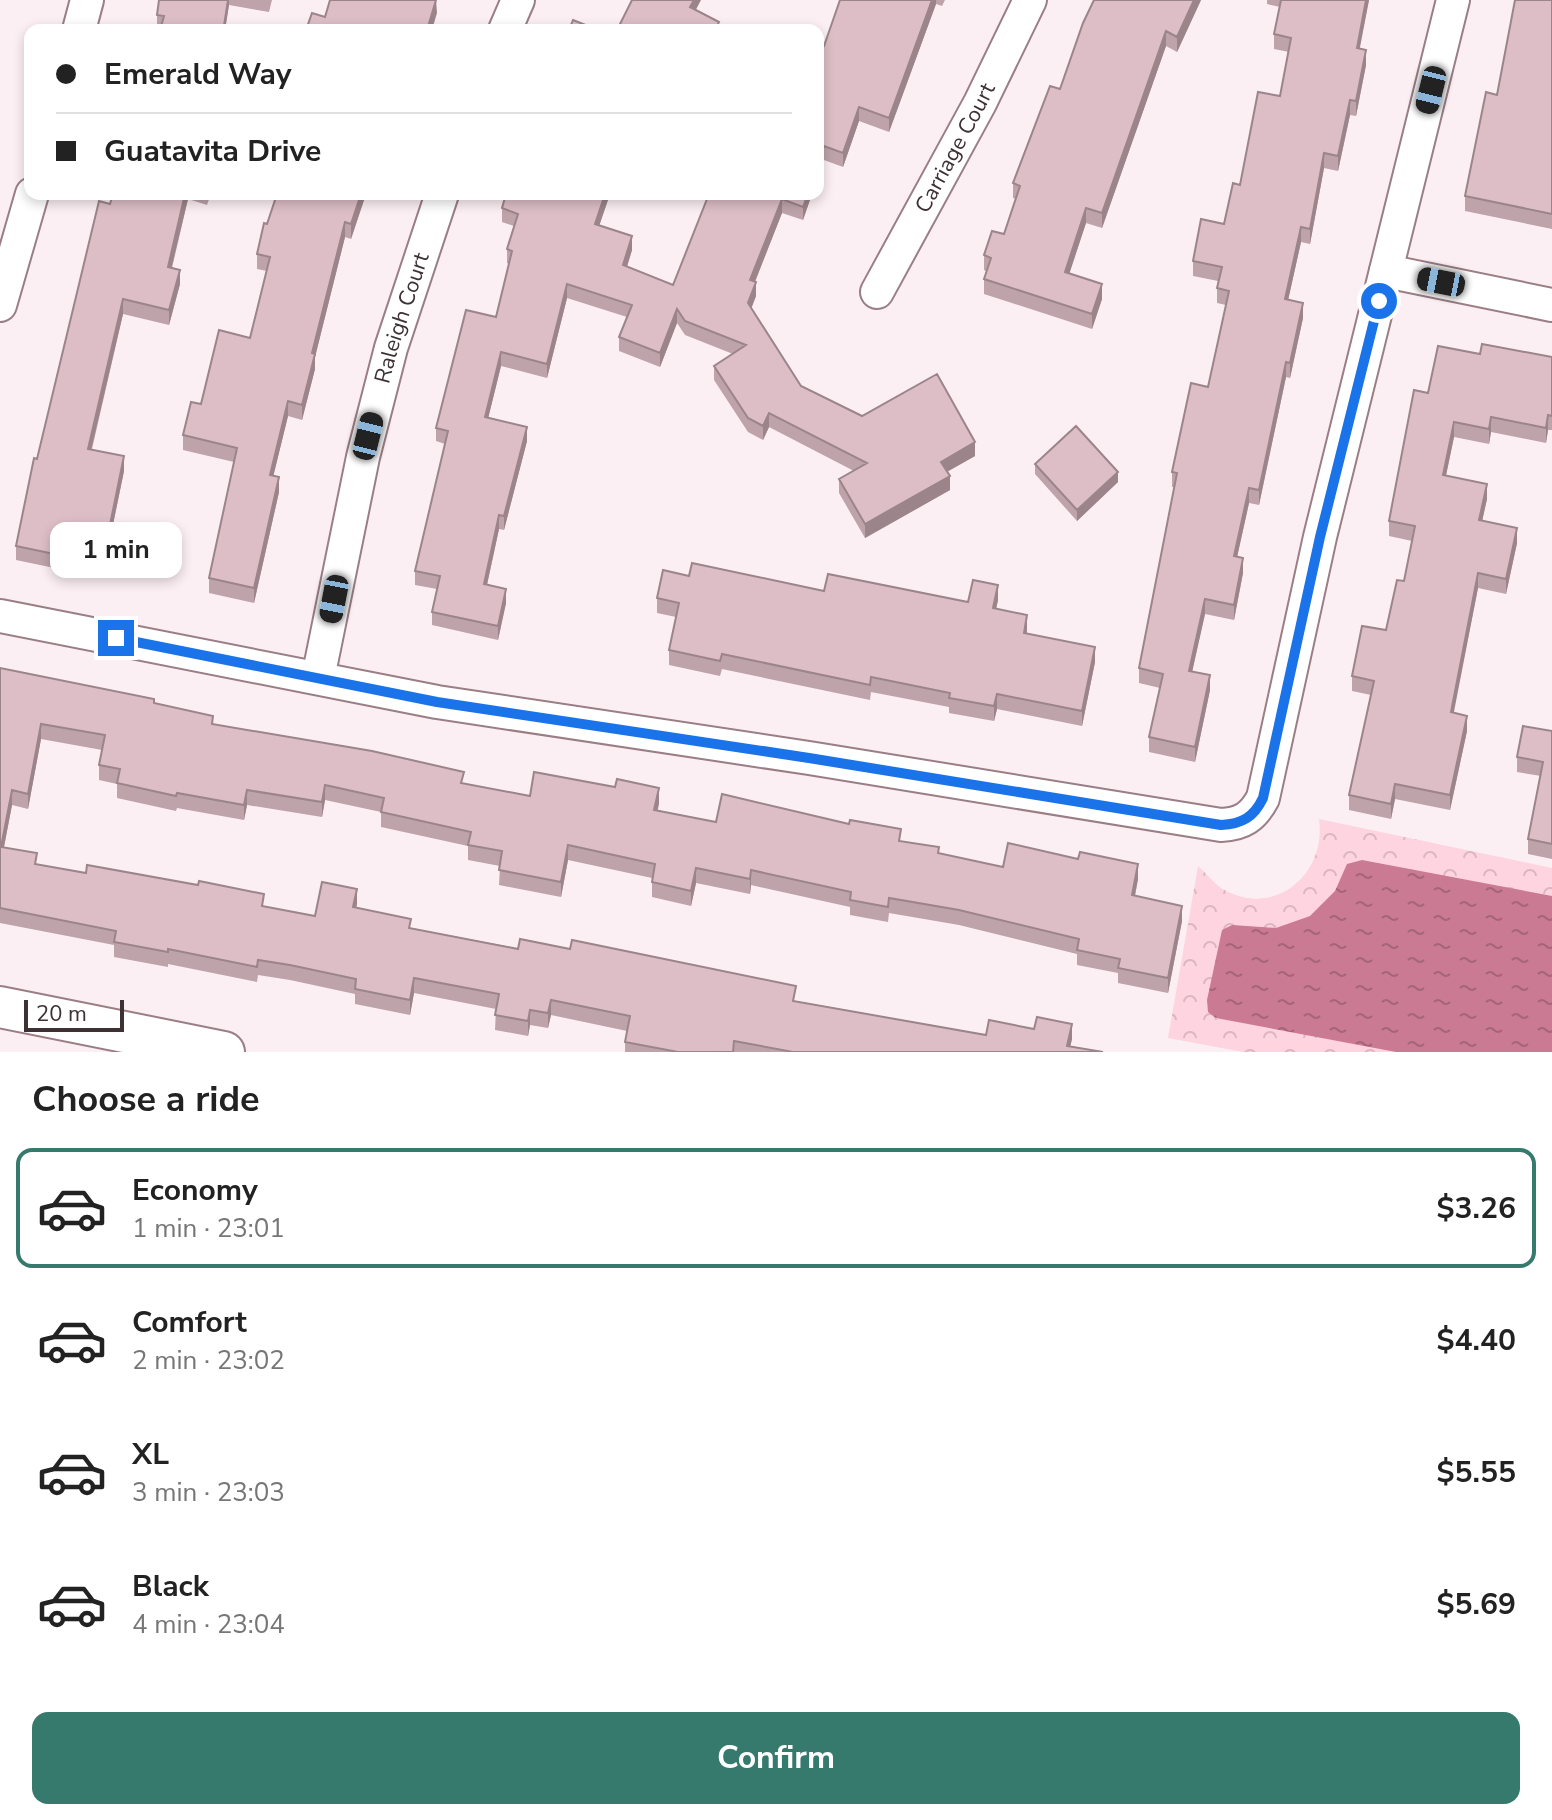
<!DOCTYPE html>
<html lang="en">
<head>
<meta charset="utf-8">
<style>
	body { margin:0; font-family:"Nunito Sans",sans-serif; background:#f6f6f6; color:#222; height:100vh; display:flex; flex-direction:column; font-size:30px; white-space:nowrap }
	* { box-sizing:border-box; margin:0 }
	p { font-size:26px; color:#767676 }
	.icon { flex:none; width:44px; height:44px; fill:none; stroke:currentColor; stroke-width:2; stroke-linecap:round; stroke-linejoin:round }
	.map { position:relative; height:1052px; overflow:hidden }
	.side { display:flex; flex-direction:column; background:#fff; flex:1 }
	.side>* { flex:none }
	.guide { position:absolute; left:24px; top:24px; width:800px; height:176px; border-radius:16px; box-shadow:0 4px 12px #0003; display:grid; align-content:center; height:176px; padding:0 32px; background:#fff }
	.scale { position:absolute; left:24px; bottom:20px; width:100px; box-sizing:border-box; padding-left:8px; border:4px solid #3d3134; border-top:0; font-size:22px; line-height:28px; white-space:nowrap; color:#3d3134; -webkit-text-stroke:6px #fff; paint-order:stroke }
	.end { position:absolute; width:36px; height:36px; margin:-18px; border:10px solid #1a73e8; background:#fff; box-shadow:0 0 0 4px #fff }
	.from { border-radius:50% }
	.bubble { position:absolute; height:56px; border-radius:16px; background:#fff; box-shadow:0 4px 12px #0003; font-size:26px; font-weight:700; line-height:56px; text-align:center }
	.car { position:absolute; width:24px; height:48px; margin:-24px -12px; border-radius:10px; box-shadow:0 0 6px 2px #0007; background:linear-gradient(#222 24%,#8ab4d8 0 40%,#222 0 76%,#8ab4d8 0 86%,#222 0) }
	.guide b { display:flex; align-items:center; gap:28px; height:76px; font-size:30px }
	.guide b+b { border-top:2px solid #e0e0e0 }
	.guide i { width:20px; height:20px; background:#222 }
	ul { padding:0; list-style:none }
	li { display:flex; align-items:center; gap:24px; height:120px; margin:0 16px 12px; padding:0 16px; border:4px solid transparent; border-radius:16px }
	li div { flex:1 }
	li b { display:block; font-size:30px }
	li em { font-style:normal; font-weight:700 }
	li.current { border-color:#367a6e }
	li>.icon { width:72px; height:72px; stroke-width:1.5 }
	h2 { padding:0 32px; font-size:36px; line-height:96px }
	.action { display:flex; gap:16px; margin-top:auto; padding:16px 32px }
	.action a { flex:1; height:92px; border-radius:16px; background:#367a6e; color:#fff; font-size:32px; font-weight:700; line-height:92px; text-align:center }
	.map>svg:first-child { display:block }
	.park { fill:url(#park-crowns) }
	.water { fill:url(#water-ripples) }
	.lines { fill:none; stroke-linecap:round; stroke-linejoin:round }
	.minor-casing { stroke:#9a7e85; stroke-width:36 }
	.tertiary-casing { stroke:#9a7e85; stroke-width:44 }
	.minor { stroke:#fff; stroke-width:32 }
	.tertiary { stroke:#fff; stroke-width:40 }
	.wall { fill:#bea3ab }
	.shaded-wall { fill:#9b858b }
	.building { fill:#ddbec7; stroke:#9b858b; stroke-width:2 }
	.route { stroke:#1a73e8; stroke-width:10 }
	.labels { text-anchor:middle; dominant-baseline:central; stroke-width:6; stroke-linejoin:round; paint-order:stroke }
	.street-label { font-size:22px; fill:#3d3134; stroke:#fff }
</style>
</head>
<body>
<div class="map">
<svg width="1552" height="1052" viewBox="0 0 1552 1052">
	<defs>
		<pattern id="park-crowns" width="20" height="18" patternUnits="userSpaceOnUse" patternTransform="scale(2)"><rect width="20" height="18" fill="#fed4e0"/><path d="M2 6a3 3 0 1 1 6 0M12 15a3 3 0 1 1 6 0" fill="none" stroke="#dbb6c1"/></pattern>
		<pattern id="water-ripples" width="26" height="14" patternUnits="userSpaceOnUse" patternTransform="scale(2)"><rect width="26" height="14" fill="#ca7a93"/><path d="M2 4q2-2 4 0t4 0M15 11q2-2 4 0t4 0" fill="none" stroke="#a56579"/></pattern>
	</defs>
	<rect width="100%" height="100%" fill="#fceff3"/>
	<path class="park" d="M1319 819 1552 868V1052H1243L1168 1038 1198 866C1206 873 1213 882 1221 888 1273 920 1327 875 1319 819Z"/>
	<path class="water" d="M1362 860 1552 896V1052H1396L1216 1018 1208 1012 1207 1000 1222 930 1232 925 1276 928 1310 916 1335 891 1347 864Z"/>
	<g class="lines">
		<defs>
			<g id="minor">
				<path d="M79 30 87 0"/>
				<path d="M505 30 518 0"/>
				<path d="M1386 271 1552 305"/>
				<path id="s1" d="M877 292 980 103 1030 0"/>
				<path d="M0 305 32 194"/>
				<path d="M0 616 437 702 809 758 1221 825C1242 824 1253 817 1263 798L1320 537 1453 0"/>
				<path id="s2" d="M318 678 363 457 391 348 442 194"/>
			</g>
			<path id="tertiary" d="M0 1007 224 1052"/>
		</defs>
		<use href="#minor" class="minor-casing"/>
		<use href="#tertiary" class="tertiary-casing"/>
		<use href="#minor" class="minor"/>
		<use href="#tertiary" class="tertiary"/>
	</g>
	<path class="wall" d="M159 0H272L269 12 229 5 225 30H157V15Z
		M840 0H945L942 6 936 4 889 132 859 121 843 167 824 160 818 178V52L824 46Z
		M1201 0 1177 52 1166 46 1102 228 1086 223 1069 273 1102 299 1092 329 984 294V279L986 271 984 270V255L1004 234 1016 199 1013 198V183L1060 89Z
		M1267 0H1369L1359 49 1366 65 1356 116 1350 115 1338 171 1324 168 1310 244 1301 242 1288 300 1303 318 1290 378 1286 377 1259 505 1249 503 1237 557 1243 573 1234 620 1205 614 1192 671 1210 690 1195 762 1149 752V737L1160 688 1139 683V668L1174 487H1172V472L1208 387 1226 305 1217 303V288L1218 281 1193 276V261L1224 224 1240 185 1280 96 1289 52 1274 49V34L1280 7 1267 4Z
		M1552 0V229L1465 211V196L1497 95Z
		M113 194H211L207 205 188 199 172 268 180 284 169 325 123 314 92 449 124 471 102 578 16 560V546L37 459Z
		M277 194H366L351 239 345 237 315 357V369L302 420 288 416 273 476 279 492 254 603 209 593V578L234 462 183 450V435L201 404 250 338 267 271 257 269V254Z
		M506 194H610L599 226 632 250 627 267 673 285 709 194H812L803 220 782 213 755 282 756 296 751 309 801 386 862 416 975 456 947 472 950 490 865 538 839 493V479L854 471 769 427 763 440 748 432 714 380V366L733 354 685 335 677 323 660 367 619 351V337L627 317 567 298 547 378 501 366 488 418 527 441 504 530 499 529 487 585 506 603 498 640 432 625V612L437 589 415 585V571L445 444 436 441V428L496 317 509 264 507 263V249L514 226 502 222V208Z
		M1480 354 1552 357V430H1548L1546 443 1491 432 1489 444 1454 437 1446 475 1487 499 1482 521 1517 543 1506 594 1478 588 1453 713 1467 731 1450 810 1395 799 1391 819 1349 810V795L1371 695 1352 691V676L1386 630 1404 581 1412 541 1389 536V521L1428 393Z
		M1035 464 1118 482 1077 521 1035 474Z
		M689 576 824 591 968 602 998 600 996 609 1027 630V634L1095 662 1082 726 997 709 994 721 949 713V707L871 692 870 700 722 669 720 676 669 665V650L676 617 657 613V598Z
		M0 668 154 703 213 724 464 784 530 796 659 803 658 810 716 822 901 841 939 853 1003 867 1138 879 1135 896 1182 921 1168 993 1118 983V973L1077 965V954L959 925 889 913 888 922 850 915V907L751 885 750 894 696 883 691 906 652 897V878L568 860 561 897 499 885 500 866 468 860V846L381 827V812L325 800 322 817 247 805 244 820 177 808 176 811 117 798V784L99 780V765L102 750 41 739 28 809 12 805 4 847 37 865 315 916 357 904 356 907 411 928 796 1001 986 1035 1072 1039 1070 1046 1103 1052H625V1042L627 1031 551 1015 548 1028 530 1025 528 1036 495 1030 496 1009 414 993 410 1015 355 1004V994L290 980 258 975 257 982 168 964V967L114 957V945L0 923Z
		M1552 731V859L1528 854V839L1541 776 1517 772V757Z"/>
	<path class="shaded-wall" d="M228 0H229V5L225 30H224Z
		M436 0 437 13 432 30H427Z
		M694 0H701L690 21V7Z
		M932 0H936V4L889 132V118Z
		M1194 0H1201L1177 52V37Z
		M1366 0H1369L1357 63V48Z
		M1166 31V46L1102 228V213Z
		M1366 50V65L1356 116V101Z
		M1350 100V115L1338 171V156Z
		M859 107V121L843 167V153Z
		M824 146V160L818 178V164Z
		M1324 153V168L1310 244V229Z
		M185 194H188V199L168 282V267Z
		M361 194H366L351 239V224Z
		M605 194H610L595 238V224Z
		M808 194H812L803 220V207Z
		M782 199V213L750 294V280Z
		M1086 208V223L1065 287V272Z
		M345 222V237L315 357V369L302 420V405L312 353Z
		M1301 227V242L1285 314V299Z
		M632 236V250L623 279V265Z
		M180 270V284L169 325V310Z
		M756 282V296L748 317V303Z
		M567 284V298L547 378V364Z
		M1102 284V299L1092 329V314Z
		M123 299V314L88 463V449Z
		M1303 303V318L1290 378V363Z
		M677 309V323L660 367V353Z
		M501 352V366L485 431V417Z
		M1286 362V377L1259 505V490Z
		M288 401V416L270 490V475Z
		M769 413V427L763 440V426Z
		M1548 415V430L1546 443V428Z
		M1491 417V432L1489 444V429Z
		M1454 422V437L1443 490V475Z
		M527 427V441L504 530V516Z
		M975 442V456L941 475V462Z
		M124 456V471L102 578V564Z
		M1118 472V482L1077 521V510Z
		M950 476V490L865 538V524Z
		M279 477V492L254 603V588Z
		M1487 484V499L1479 535V520Z
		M1249 488V503L1234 571V556Z
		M499 515V529L484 598V584Z
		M1517 528V543L1506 594V579Z
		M1243 558V573L1234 620V605Z
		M1478 573V588L1451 727V712Z
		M998 585V600L993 623V608Z
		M506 589V603L498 640V626Z
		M1205 599V614L1189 686V671Z
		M1027 615V630L1024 648V633Z
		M1095 647V662L1082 726V711Z
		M1210 675V690L1195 762V747Z
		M997 694V709L994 721V706Z
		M1467 716V731L1450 810V795Z
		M41 724V739L28 809V794Z
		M1395 784V799L1391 819V804Z
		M325 785V800L322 817V802Z
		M659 788V803L654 824V810Z
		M12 790V805L1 862V847Z
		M247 790V805L244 820V805Z
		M568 845V860L561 897V882Z
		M1138 864V879L1132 910V895Z
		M696 868V883L691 906V891Z
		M751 870V885L750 894V879Z
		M357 889V904L353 922V907Z
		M1182 906V921L1168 993V978Z
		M414 978V993L410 1015V1000Z
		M551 1000V1015L548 1028V1013Z
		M530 1010V1025L528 1036V1021Z
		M1072 1024V1039L1069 1052 1067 1046Z"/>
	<path class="building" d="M159 0H228L224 26H221L220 30H160L164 16 157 15Z
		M330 0H436L427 30H306L312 13 325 17Z
		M632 0H694L690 7 719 22 715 30H617Z
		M840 0H932L889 118 859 107 843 153 824 146 818 164V52L821 45 824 46Z
		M1094 0H1194L1177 37 1166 31 1102 213 1086 208 1065 272 1102 284 1092 314 984 279 991 258 984 255 992 231 1004 234 1020 186 1013 183 1050 86 1060 89 1083 23Z
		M1281 0H1366L1357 48 1366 50 1356 101 1350 100 1338 156 1324 153 1310 229 1301 227 1285 299 1303 303 1290 363 1286 362 1259 490 1249 488 1234 556 1243 558 1234 605 1205 599 1189 671 1210 675 1195 747 1149 737 1163 674 1139 668 1177 473 1172 472 1191 383 1208 387 1229 291 1217 288 1222 267 1193 261 1201 219 1224 224 1233 183 1240 185 1258 92 1280 96 1291 38 1274 34Z
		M1515 0H1552V214L1465 196 1486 92 1497 95Z
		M573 20 598 30H569Z
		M113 194H185L168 267 180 270 169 310 123 299 88 449 124 456 102 564 16 546 34 458 37 459 99 201 110 204Z
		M277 194H361L351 224 345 222 312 353 315 354 302 405 288 401 270 475 279 477 254 588 209 578 237 448 183 435 191 402 201 404 219 330 250 338 270 257 257 254 264 223 267 224Z
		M506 194H605L595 224 632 236 623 265 673 285 709 194H808L803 207 782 199 750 280 756 282 748 303 801 386 862 416 937 374 975 442 941 462 950 476 865 524 839 479 867 463 769 413 763 426 748 418 714 366 746 345 685 321 677 309 660 353 619 337 632 305 567 284 547 364 501 352 485 417 527 427 504 516 499 515 484 584 506 589 498 626 432 612 440 576 415 571 448 431 436 428 466 310 496 317 512 251 507 249 518 214 502 208Z
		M1482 344 1552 357V416L1548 415 1546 428 1491 417 1489 429 1454 422 1443 475 1487 484 1479 520 1517 528 1506 579 1478 573 1451 712 1467 716 1450 795 1395 784 1391 804 1349 795 1374 681 1352 676 1362 626 1386 630 1397 580 1404 581 1415 526 1389 521 1414 390 1428 393 1438 346 1480 354Z
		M1076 426 1118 472 1077 510 1035 464Z
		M692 563 824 591 828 574 968 602 973 580 998 585 993 608 1027 615 1024 633 1095 647 1082 711 997 694 994 706 949 698 950 693 871 677 870 685 722 654 720 661 669 650 679 603 657 598 663 570 689 576Z
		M0 668 154 699V703L213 716 212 724 372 751 464 772 461 783 530 796 534 772 615 787 617 779 659 788 654 810 716 822 722 794 849 824 850 820 901 829 899 841 939 847 938 853 1003 867 1008 843 1078 859 1080 852 1138 864 1132 895 1182 906 1168 978 1118 968 1120 959 1077 950 1079 939 959 910 889 898 888 907 850 900 851 892 751 870 750 879 696 868 691 891 652 882 655 864 568 845 561 882 499 870 502 851 468 845 471 832 381 812 384 798 325 785 322 802 247 790 244 805 177 793 176 796 117 783 120 769 99 765 105 735 41 724 28 794 12 790 1 847 37 853 35 864 86 873 87 865 198 885 199 881 264 894 262 906 315 916 322 882 357 889 353 907 411 919 409 928 518 949 520 939 570 949 572 940 796 986 793 1001 986 1035 989 1020 1034 1029 1037 1017 1072 1024 1067 1046 1103 1052H793L734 1041 733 1052H678L625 1042 630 1016 551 1000 548 1013 530 1010 528 1021 495 1015 499 994 414 978 410 1000 355 989 356 979 290 965 258 960 257 967 168 949V952L114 942 116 931 0 908Z
		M1523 726 1552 731V844L1528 839 1543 762 1517 757Z"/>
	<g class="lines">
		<path class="route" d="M116 638 437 702 809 758 1221 825C1242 824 1254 817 1263 798L1320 537 1379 301"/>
	</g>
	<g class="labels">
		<g class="street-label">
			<text stroke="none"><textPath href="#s1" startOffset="164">Carriage Court</textPath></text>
			<text stroke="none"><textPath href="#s2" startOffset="370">Raleigh Court</textPath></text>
		</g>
	</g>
</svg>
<div class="scale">20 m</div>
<i class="end from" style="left:1379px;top:301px"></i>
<i class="end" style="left:116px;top:638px"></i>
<div class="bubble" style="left:50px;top:522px;width:132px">1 min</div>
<i class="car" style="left:1431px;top:90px;rotate:194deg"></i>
<i class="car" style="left:1441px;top:282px;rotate:281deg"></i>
<i class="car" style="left:368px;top:436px;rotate:14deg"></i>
<i class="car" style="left:334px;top:599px;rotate:191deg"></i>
<div class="guide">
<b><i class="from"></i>Emerald Way</b>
<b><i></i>Guatavita Drive</b>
</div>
</div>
<section class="side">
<h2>Choose a ride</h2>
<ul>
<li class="current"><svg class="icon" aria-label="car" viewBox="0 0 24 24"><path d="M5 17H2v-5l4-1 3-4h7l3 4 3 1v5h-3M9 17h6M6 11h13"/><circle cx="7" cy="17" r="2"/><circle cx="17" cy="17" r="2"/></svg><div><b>Economy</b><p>1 min · 23:01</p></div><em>$3.26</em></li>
<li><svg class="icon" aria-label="car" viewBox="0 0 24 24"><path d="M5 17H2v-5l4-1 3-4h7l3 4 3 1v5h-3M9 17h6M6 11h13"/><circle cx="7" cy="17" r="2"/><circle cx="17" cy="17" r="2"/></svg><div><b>Comfort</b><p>2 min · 23:02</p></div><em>$4.40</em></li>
<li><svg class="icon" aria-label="car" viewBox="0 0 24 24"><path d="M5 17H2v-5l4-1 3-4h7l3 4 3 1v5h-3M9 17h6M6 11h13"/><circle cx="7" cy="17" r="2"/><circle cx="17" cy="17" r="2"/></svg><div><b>XL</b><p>3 min · 23:03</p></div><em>$5.55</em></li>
<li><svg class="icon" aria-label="car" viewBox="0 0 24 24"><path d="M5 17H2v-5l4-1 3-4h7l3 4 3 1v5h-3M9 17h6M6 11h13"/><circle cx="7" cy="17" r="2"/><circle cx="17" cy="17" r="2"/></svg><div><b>Black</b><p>4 min · 23:04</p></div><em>$5.69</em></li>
</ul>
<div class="action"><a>Confirm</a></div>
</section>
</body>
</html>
